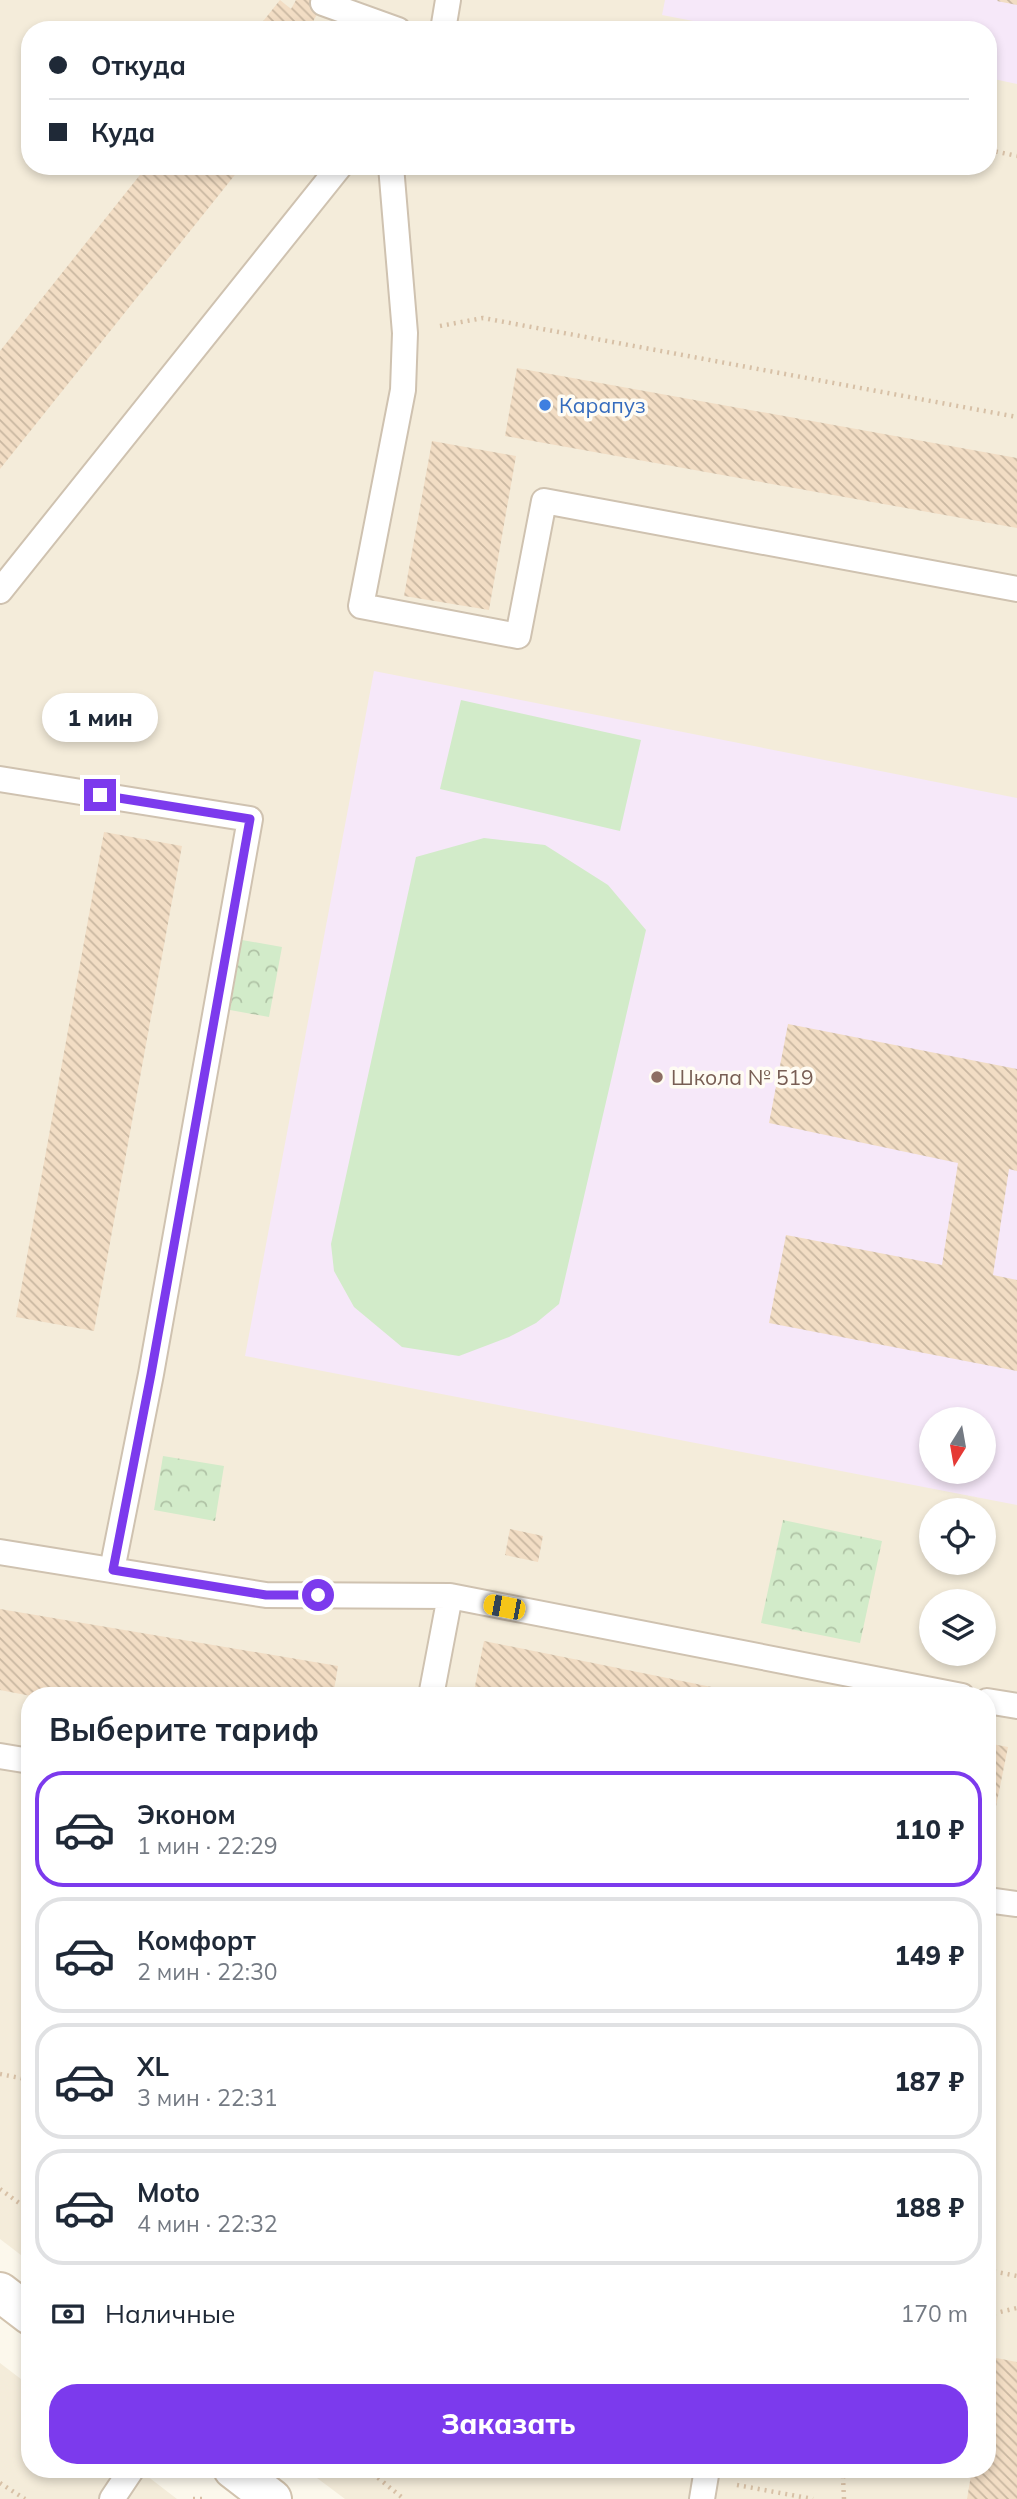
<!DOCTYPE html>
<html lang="ru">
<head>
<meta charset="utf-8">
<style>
	body { margin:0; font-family:Mulish,sans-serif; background:#f6f6f7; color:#1f2937; height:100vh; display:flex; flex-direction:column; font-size:26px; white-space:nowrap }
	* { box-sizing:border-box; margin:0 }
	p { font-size:23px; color:#747a83 }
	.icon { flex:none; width:38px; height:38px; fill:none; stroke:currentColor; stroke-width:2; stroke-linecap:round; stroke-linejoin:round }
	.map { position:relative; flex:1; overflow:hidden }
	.sheet { position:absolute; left:21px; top:1687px; width:975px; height:791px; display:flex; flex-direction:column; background:#fff; border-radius:28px; box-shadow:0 4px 10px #0003 }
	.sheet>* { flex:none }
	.top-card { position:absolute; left:21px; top:21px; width:976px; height:154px; border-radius:28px; box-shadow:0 4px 10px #0003; display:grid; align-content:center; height:154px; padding:0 28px; background:#fff }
	.needle { width:46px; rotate:191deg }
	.buttons { position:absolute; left:919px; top:1407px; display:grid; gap:14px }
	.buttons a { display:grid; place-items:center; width:77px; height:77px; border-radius:50%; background:#fff; box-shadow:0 4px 10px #0003; font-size:35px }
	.end { position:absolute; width:32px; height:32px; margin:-16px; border:9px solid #7c3aed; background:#fff; box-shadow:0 0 0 4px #fff }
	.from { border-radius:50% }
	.bubble { position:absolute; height:49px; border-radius:24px; background:#fff; box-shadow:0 4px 10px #0003; font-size:23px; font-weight:800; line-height:49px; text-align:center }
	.car { position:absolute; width:21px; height:42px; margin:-21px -10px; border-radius:9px; box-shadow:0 0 5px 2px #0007; background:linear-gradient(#f5c518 24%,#345 0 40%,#f5c518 0 76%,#345 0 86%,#f5c518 0) }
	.top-card b { display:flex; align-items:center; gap:24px; height:66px; font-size:26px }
	.top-card b+b { border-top:2px solid #e0e1e3 }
	.top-card i { width:18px; height:18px; background:#1f2937 }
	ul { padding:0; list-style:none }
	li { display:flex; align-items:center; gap:21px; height:116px; margin:0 14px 10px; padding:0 14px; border:4px solid #e0e1e3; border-radius:28px }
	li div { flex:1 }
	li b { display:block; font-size:26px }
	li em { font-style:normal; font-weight:800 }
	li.active { border-color:#7c3aed }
	li>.icon { width:63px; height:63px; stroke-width:1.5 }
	h2 { padding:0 28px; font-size:32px; line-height:84px }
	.pay { display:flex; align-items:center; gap:18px; height:77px; padding:0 28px; font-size:26px }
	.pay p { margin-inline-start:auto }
	.primary-button { display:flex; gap:14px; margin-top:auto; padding:14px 28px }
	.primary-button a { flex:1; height:80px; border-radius:28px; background:#7c3aed; color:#fff; font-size:28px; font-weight:800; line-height:80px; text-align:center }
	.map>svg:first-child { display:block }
	.residential { fill:#f4ecda; fill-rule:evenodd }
	.education { fill:#f6e8f9; fill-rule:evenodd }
	.grass { fill:#d2ebc9 }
	.park { fill:url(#park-crowns) }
	.building { fill:url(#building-back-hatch) }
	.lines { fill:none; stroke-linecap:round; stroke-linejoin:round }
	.service-casing { stroke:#cfc2b0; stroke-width:28 }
	.secondary-casing { stroke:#d2c3ae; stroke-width:42 }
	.path { stroke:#d7c0a6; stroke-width:4.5; stroke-dasharray:2 5; stroke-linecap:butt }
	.service { stroke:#fff; stroke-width:24 }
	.secondary { stroke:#fff; stroke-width:38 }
	.route { stroke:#7c3aed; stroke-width:9 }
	.shop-dot { fill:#3f7fe0; stroke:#fffcf3; stroke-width:2.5 }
	.education-dot { fill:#8d6e63; stroke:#fffcf3; stroke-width:2.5 }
	.labels { text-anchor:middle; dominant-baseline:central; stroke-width:7; stroke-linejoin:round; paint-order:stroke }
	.shop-label { font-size:21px; fill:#366cbe; stroke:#fffcf3; text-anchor:start }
	.education-label { font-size:21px; fill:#785e54; stroke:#fffcf3; text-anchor:start }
</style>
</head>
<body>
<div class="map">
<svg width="1017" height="2499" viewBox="0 0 1017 2499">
	<defs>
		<pattern id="park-crowns" width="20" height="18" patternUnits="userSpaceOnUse" patternTransform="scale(1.75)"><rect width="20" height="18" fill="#d2ebc9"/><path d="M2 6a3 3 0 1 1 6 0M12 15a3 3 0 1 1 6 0" fill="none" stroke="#afc2a5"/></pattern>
		<pattern id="building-back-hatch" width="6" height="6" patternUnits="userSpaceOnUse" patternTransform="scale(1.75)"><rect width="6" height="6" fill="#f2ddc4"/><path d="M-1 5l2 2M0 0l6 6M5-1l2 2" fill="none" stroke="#c9b7a1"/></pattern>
	</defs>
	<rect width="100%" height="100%" fill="#fcf8ec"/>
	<path class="residential" d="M0 0H1017V2499H345L305 2469H987V1696H30V2262L0 2239ZM30 30H989V166H30ZM931 1419H984V1472H931ZM931 1510H984V1563H931ZM931 1601H984V1654H931Z
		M0 2363 30 2386V2469H138L177 2499H0Z"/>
	<path class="education" d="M665 0H1017V84L989 78V30H740L662 15Z
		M374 671 1017 798V1505L245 1356ZM931 1419H984V1472H931Z"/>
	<path class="grass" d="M461 700 641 740 620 831 440 789Z
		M484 838 545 845 608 885 646 930 559 1304 536 1323 509 1337 459 1356 402 1347 354 1307 334 1271 331 1244 416 857Z"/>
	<path class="park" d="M242 940 282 947 269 1017 230 1010Z
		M163 1456 224 1466 215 1521 154 1510Z
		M783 1520 882 1541 860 1643 761 1623Z"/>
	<path class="building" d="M280 0 291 9 296 0H325L311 25 317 30H256Z
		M998 0H1017V5L997 1Z
		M147 166H242L0 469V351Z
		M517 368 1017 458V528L505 436Z
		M432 441 516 456 489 610 404 596Z
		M104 832 182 846 94 1331 16 1317Z
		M788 1024 1017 1069V1171L1009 1169 993 1275 1017 1280V1371L769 1323 786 1235 942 1265 958 1163 769 1123Z
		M510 1529 543 1536 538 1562 505 1555Z
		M0 1609 338 1666 333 1696H31L0 1690Z
		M484 1641 751 1695V1696H473Z
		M987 1743 1008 1747 992 1826 987 1825Z
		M991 2357 1017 2362V2499H967L972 2469H987V2381Z"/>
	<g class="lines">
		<defs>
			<path id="service" d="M323 3 398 30
				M443 30 448 0
				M391 166 405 333 403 390 361 606 518 636 544 501 1017 589
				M0 591 340 166
				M0 779 250 819 151 1374 112 1570
				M0 1552 266 1595 450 1596
				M431 1696 450 1596 962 1696
				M987 1701 1017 1706
				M0 1756 30 1761
				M987 1900 1017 1904
				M112 2499 132 2469
				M702 2499 707 2469"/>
			<path id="secondary" d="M0 2292 30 2315
				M233 2469 272 2499"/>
		</defs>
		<use href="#service" class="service-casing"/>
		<use href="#secondary" class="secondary-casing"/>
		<path class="path" d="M989 150 1017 156
			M440 326 483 318 1017 417
			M0 2074 30 2080
			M0 2189 30 2211
			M987 2270 1017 2276
			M987 2315 1017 2308
			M367 2469 404 2499
			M518 2469 535 2474 549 2469
			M657 2469 673 2472
			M0 2483 25 2499
			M737 2485 813 2499
			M193 2499H204
			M844 2499 843 2478 846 2469"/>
		<use href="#service" class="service"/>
		<use href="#secondary" class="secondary"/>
	</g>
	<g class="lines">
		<path class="route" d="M100 795 250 819 151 1374 113 1570 266 1595H318"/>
	</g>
	<circle class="shop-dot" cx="545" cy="405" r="7"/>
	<circle class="education-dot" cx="657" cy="1077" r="7"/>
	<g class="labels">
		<g class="shop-label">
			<text x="559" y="405">Карапуз</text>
		</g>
		<g class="education-label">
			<text x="671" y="1077">Школа № 519</text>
		</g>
	</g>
</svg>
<div class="buttons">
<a><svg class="needle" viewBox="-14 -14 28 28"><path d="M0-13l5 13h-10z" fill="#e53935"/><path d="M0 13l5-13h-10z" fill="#747a83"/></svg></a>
<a><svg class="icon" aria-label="locate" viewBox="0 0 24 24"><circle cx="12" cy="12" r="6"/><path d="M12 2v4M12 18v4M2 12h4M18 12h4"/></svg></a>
<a><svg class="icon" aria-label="layers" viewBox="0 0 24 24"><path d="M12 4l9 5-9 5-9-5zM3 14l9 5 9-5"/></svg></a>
</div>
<i class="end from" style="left:318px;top:1595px"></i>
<i class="end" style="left:100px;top:795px"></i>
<div class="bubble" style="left:42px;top:693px;width:116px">1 мин</div>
<i class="car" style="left:504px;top:1607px;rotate:281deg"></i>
<div class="top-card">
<b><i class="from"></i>Откуда</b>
<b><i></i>Куда</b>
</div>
<section class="sheet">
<h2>Выберите тариф</h2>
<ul>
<li class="active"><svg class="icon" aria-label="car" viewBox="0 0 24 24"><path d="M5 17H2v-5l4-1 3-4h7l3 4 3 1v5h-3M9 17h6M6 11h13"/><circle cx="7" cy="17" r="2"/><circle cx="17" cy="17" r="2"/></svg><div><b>Эконом</b><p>1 мин · 22:29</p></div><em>110 ₽</em></li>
<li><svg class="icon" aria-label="car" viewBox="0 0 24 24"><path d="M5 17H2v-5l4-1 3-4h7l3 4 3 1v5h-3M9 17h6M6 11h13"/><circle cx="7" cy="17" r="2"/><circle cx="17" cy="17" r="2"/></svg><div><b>Комфорт</b><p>2 мин · 22:30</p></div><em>149 ₽</em></li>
<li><svg class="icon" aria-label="car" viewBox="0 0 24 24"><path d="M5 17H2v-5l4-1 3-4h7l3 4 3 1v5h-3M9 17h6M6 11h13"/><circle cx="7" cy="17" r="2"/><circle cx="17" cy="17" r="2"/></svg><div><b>XL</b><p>3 мин · 22:31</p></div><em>187 ₽</em></li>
<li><svg class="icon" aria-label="car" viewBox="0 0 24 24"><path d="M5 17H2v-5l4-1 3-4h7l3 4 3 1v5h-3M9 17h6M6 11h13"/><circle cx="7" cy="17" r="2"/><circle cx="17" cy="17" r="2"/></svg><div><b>Moto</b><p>4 мин · 22:32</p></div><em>188 ₽</em></li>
</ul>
<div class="pay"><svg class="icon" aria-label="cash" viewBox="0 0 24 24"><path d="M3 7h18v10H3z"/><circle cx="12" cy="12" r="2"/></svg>Наличные<p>170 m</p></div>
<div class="primary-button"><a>Заказать</a></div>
</section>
</div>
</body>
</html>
